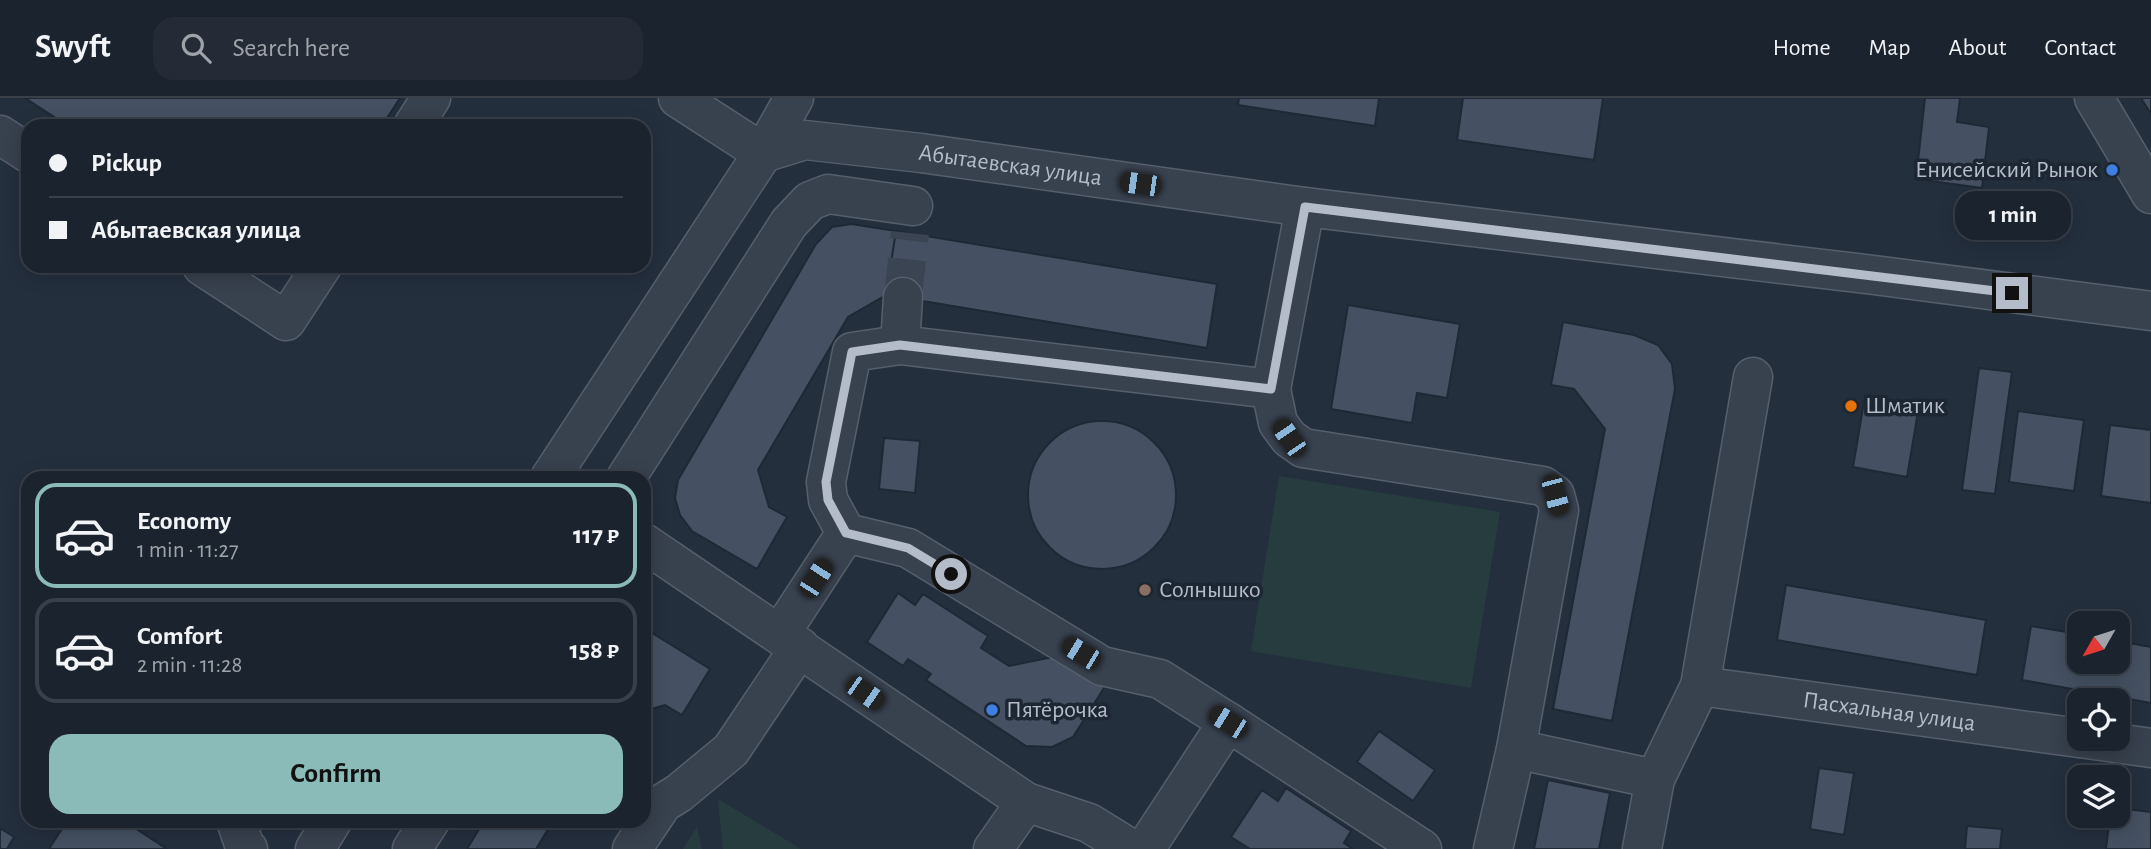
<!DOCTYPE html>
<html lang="en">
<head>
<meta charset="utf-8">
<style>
	body { margin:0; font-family:"Alegreya Sans",sans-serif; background:#242b36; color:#f1f3f6; height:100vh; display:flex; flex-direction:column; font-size:26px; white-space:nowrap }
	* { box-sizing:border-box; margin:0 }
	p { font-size:23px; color:#a0a4aa }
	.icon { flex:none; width:38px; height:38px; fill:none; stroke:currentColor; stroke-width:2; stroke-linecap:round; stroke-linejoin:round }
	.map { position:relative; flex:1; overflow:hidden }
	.drawer { position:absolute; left:21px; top:373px; width:630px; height:357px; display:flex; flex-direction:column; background:#1b232e; border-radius:21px; box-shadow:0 4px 18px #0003,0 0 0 2px #39404a }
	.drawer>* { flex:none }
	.top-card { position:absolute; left:21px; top:21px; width:630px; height:154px; border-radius:21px; box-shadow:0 4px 18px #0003,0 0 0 2px #39404a; display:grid; align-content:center; height:154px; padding:0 28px; background:#1b232e }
	.needle { width:46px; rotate:231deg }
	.controls { position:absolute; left:2067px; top:513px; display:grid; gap:14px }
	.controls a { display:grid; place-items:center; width:63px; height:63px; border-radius:14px; background:#1b232e; box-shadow:0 4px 18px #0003,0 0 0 2px #39404a; font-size:35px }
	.end { position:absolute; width:32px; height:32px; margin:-16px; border:9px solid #b4bcc9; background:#111; box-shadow:0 0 0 4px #111 }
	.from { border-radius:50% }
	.bubble { position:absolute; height:49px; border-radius:21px; background:#1b232e; box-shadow:0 4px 18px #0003,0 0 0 2px #39404a; font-size:23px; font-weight:700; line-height:49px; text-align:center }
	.car { position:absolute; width:21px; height:42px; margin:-21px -10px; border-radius:9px; box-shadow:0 0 5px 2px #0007; background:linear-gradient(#222 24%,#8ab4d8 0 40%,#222 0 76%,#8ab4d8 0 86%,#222 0) }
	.top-card b { display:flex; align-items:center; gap:24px; height:66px; font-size:26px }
	.top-card b+b { border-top:2px solid #39404a }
	.top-card i { width:18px; height:18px; background:#f1f3f6 }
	ul { padding:12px 0 0; list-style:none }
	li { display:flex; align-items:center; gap:21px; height:105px; margin:0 14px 10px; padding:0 14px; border:4px solid #39404a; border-radius:21px }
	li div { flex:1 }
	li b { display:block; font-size:26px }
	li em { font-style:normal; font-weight:700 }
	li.active { border-color:#8bbbb9 }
	li>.icon { width:63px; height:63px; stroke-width:1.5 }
	.cta { display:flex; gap:14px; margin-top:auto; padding:14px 28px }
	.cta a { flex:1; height:80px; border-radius:21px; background:#8bbbb9; color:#111; font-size:28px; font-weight:700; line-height:80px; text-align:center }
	header { display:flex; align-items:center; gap:42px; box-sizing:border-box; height:98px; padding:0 35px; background:#1b232e; border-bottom:2px solid #39404a }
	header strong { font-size:33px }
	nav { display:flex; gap:38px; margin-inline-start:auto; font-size:24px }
	.search { width:490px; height:63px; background:#242b36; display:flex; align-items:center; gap:18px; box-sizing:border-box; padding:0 24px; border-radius:21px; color:#a0a4aa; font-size:26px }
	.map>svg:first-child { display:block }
	.green { fill:#263c3f }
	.building { fill:#455162; stroke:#1f2835; stroke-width:2 }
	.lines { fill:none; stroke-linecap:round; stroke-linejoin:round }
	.minor-tunnel { stroke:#3a4453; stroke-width:38; stroke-dasharray:38 19; stroke-linecap:butt }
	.minor-casing { stroke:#565f6c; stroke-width:41 }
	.minor { stroke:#38414e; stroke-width:38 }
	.route { stroke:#b4bcc9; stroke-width:9 }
	.shop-dot { fill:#3f7fe0; stroke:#1d2633; stroke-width:2.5 }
	.food-dot { fill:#e8710a; stroke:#1d2633; stroke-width:2.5 }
	.education-dot { fill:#8d6e63; stroke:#1d2633; stroke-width:2.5 }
	.labels { text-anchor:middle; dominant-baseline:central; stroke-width:7; stroke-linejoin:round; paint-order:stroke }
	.street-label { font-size:24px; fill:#b4bcc9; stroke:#1d2633 }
	.poi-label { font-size:24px; fill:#b4bcc9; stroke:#1d2633; text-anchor:start }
</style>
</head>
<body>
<header>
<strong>Swyft</strong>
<div class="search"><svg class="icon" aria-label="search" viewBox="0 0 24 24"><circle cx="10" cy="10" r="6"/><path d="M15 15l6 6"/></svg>Search here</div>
<nav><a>Home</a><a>Map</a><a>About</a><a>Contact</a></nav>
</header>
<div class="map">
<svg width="2151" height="751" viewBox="0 0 2151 751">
	<rect width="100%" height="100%" fill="#242f3e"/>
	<path class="green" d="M1279 378 1500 414 1471 590 1251 553Z
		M718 701 801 751H723Z
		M697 729 702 751H683Z"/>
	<path class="building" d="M25 0H400L382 28H68Z
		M1239 0H1379L1375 28 1238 7Z
		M1463 0H1603L1594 62 1457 42Z
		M1925 0H1960L1957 24 1989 29 1982 90 1916 81Z
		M2141 0H2151V16Z
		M851 126 896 133 886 197 848 219 758 372 769 409 787 419 757 471 692 433 680 417 675 400 678 382 816 146 832 129Z
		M896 133 1217 186 1207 250 886 197Z
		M1348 207 1460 226 1447 300 1417 295 1412 325 1331 311Z
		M1563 224 1634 237 1658 247 1672 266 1675 291 1612 623 1553 611 1605 331 1574 291 1551 287Z
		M1979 270 2012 274 1995 396 1962 392Z
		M1865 298 1919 308 1907 379 1853 369Z
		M2018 313 2084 322 2074 393 2009 384Z
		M1028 397a74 74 0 1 1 148 0a74 74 0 1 1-148 0Z
		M2110 327 2151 332V405L2101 398Z
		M884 340 920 343 915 395 879 391Z
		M1786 487 1986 522 1977 577 1777 542Z
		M898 495 915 507 923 496 988 538 981 550 1009 568 1058 558 1109 582 1073 639 1052 649 1026 648 926 582 931 576 908 561 903 568 867 544Z
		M2031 528 2079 536V564H2118V543L2151 549V605L2022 582Z
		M644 530 710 571 682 617 665 607 644 613Z
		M1379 633 1435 672 1413 703 1357 664Z
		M1819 670 1854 675 1844 737 1810 731Z
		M1548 682 1610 695 1599 751H1534Z
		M1286 690 1351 733 1344 745 1353 751H1250L1231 739 1262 692 1278 703Z
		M2118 710 2151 714V751H2106L2110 718H2118Z
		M67 723H124L167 751H49Z
		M484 723H553L536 751H467Z
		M1967 728 2002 731 2000 751H1965Z
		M0 730 14 739 7 751H0Z"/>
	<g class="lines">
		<path class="minor-tunnel" d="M903 199 910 135"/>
		<defs>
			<g id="minor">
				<path id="s1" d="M678 0 763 55 805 42 921 55 1305 109 1874 177 2151 213"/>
				<path d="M2094 0 2151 96"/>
				<path d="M413 28 431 0"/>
				<path d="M0 37 28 55"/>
				<path d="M1305 109 1271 291 1278 325 1289 340 1303 350 1543 388 1555 397 1559 412 1516 651 1493 751"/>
				<path d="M202 168 286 223 322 168"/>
				<path d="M900 247 903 199"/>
				<path d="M550 380 763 55 794 0"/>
				<path d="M626 380 789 125 810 103 828 96 913 108"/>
				<path d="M644 445 1026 704 1089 725 1131 751"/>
				<path d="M780 536 846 435"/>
				<path id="s2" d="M1700 588 2079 640"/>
				<path d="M1228 624 1160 581 1102 568 908 450 846 435 828 402 826 384 852 254 900 247 1271 291"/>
				<path d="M2080 640 2151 650"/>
				<path d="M1516 651 1655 681"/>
				<path d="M236 723 245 749 248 751"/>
				<path d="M315 751 332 723"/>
				<path d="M412 751 430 723"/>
				<path d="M632 751 663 705 679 695 731 652 800 549"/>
				<path d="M993 751 1026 704"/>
				<path d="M1145 751 1228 624 1422 751"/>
				<path d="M1642 751 1655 681 1700 588 1753 279"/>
			</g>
		</defs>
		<use href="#minor" class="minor-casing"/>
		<use href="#minor" class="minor"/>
	</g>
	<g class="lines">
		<path class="route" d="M951 476 908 450 846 435 828 402 826 384 852 254 900 247 1271 291 1305 109 2012 195"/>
	</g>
	<g class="shop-dot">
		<circle cx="2112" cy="72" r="7"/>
		<circle cx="992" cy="612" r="7"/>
	</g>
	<circle class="food-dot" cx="1851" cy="308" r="7"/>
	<circle class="education-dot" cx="1145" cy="492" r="7"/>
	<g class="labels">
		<g class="street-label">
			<text stroke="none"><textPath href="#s1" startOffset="352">Абытаевская улица</textPath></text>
			<text stroke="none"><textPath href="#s2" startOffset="191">Пасхальная улица</textPath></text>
		</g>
		<g class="poi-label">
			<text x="2098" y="72" text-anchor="end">Енисейский Рынок</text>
			<text x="1865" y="308">Шматик</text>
			<text x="1159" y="492">Солнышко</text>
			<text x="1006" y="612">Пятёрочка</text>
		</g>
	</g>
</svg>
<div class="controls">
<a><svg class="needle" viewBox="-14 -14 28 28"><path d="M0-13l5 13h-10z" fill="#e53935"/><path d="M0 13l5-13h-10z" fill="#a0a4aa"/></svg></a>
<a><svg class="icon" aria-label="locate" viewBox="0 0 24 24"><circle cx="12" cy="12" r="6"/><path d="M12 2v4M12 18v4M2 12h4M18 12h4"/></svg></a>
<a><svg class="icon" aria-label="layers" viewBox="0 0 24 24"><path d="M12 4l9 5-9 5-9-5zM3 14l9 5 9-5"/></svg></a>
</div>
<i class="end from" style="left:951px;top:476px"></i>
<i class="end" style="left:2012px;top:195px"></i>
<div class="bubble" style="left:1955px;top:93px;width:116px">1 min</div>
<i class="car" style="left:1140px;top:86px;rotate:278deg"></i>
<i class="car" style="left:1289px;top:340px;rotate:326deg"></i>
<i class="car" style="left:1555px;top:397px;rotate:165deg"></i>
<i class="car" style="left:816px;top:480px;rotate:33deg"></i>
<i class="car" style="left:1081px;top:555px;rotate:301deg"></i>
<i class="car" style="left:865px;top:595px;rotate:125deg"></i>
<i class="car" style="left:1228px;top:624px;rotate:302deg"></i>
<div class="top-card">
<b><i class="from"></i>Pickup</b>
<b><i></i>Абытаевская улица</b>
</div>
<section class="drawer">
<ul>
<li class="active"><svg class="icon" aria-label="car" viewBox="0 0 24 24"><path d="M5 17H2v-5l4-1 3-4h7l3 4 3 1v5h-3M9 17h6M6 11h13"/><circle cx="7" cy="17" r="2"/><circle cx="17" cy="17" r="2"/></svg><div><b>Economy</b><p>1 min · 11:27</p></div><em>117 ₽</em></li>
<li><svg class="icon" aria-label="car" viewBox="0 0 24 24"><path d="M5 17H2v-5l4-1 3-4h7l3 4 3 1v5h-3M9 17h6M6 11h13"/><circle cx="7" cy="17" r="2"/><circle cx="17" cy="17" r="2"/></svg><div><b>Comfort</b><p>2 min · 11:28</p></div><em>158 ₽</em></li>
</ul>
<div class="cta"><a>Confirm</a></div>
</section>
</div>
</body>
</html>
